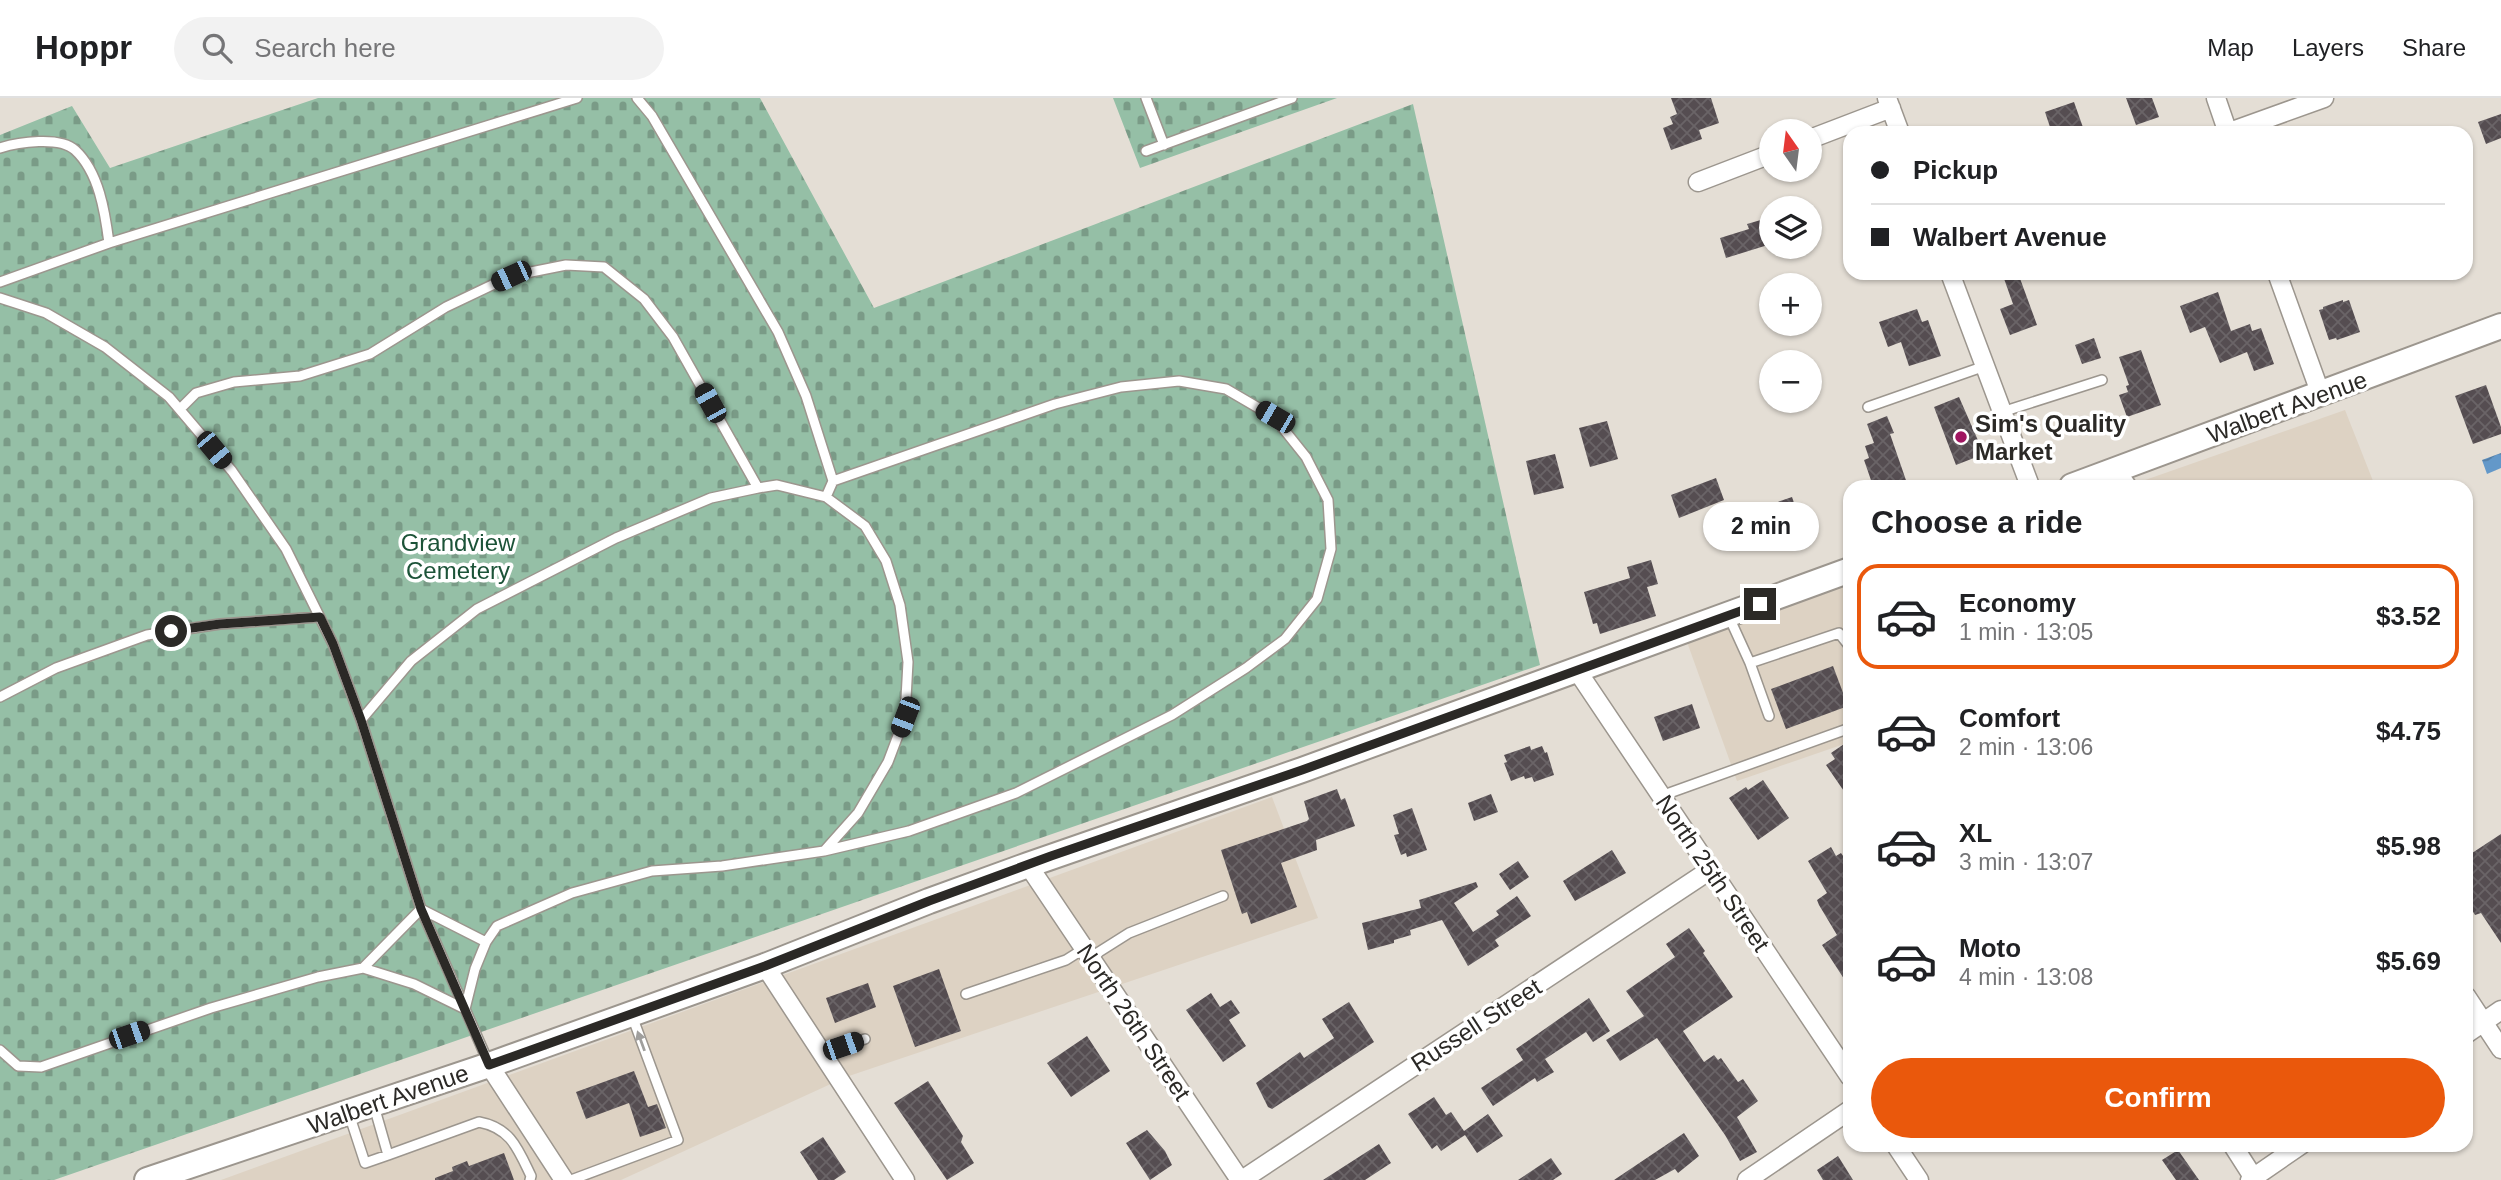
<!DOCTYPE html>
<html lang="en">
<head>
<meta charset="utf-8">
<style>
	body { margin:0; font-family:Arial,sans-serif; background:#f2f2f2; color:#202124; height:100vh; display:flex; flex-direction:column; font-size:26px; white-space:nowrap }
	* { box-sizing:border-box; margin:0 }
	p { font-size:23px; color:#757577 }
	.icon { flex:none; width:38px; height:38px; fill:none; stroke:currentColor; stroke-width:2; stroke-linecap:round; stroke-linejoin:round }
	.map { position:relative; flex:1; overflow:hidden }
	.panel { position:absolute; left:1843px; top:382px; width:630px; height:672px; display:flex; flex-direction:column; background:#fff; border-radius:21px; box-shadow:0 2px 5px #0004 }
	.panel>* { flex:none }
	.hud { position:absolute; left:1843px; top:28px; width:630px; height:154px; border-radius:21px; box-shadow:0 2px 5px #0004; display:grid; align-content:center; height:154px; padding:0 28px; background:#fff }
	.needle { width:46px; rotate:346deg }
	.fabs { position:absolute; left:1759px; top:21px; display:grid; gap:14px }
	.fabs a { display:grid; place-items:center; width:63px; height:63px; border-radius:50%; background:#fff; box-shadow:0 2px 5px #0004; font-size:35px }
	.end { position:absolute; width:32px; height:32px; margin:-16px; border:9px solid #2b2926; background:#fff; box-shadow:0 0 0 4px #fff }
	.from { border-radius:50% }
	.bubble { position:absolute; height:49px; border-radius:24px; background:#fff; box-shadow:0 2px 5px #0004; font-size:23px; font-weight:600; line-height:49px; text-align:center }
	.car { position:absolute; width:21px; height:42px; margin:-21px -10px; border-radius:9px; box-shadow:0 0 5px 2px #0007; background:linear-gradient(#222 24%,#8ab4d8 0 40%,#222 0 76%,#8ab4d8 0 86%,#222 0) }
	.hud b { display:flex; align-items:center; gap:24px; height:66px; font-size:26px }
	.hud b+b { border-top:2px solid #e0e0e0 }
	.hud i { width:18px; height:18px; background:#202124 }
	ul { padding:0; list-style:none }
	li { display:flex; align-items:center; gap:21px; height:105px; margin:0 14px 10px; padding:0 14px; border:4px solid transparent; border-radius:21px }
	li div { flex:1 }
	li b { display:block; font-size:26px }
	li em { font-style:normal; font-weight:600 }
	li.current { border-color:#ea580c }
	li>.icon { width:63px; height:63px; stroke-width:1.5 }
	h2 { padding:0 28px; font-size:32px; line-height:84px }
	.button { display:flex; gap:14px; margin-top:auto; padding:14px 28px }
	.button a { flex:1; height:80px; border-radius:42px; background:#ea580c; color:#fff; font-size:28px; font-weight:600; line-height:80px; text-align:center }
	header { display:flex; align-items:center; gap:42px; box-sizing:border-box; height:98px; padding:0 35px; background:#fff; border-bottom:2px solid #e0e0e0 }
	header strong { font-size:33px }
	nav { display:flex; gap:38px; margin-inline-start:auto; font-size:24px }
	.search { width:490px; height:63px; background:#f2f2f2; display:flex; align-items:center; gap:18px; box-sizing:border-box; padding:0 24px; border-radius:38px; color:#757577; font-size:26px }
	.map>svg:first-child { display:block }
	.built { fill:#ddd2c3 }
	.cemetery { fill:url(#cemetery-stones) }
	.water { fill:url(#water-waves) }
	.building { fill:url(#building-cross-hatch) }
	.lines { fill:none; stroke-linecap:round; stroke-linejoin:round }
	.lane-casing { stroke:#9c968e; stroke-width:12 }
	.street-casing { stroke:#9c968e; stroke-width:21 }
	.secondary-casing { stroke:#9c968e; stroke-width:28 }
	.lane { stroke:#fff; stroke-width:9 }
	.street { stroke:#fff; stroke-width:18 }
	.secondary { stroke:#fff; stroke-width:24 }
	.oneway { fill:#a09f9d }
	.route { stroke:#2b2926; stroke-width:9 }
	.poi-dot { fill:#a01560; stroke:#fff; stroke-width:2.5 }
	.labels { text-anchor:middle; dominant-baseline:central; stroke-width:7; stroke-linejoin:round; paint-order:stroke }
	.street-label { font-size:24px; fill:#2b2926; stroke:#fff }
	.poi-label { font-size:24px; font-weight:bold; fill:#2b2926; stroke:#fff; text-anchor:start }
	.park-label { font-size:24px; fill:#1c5338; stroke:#fff }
</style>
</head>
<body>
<header>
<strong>Hoppr</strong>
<div class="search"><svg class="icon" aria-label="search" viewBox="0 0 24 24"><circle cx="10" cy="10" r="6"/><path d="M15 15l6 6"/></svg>Search here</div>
<nav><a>Map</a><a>Layers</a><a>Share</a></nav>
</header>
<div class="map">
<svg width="2501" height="1082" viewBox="0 0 2501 1082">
	<defs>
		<pattern id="cemetery-stones" width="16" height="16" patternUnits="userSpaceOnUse" patternTransform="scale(1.75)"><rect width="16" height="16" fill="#95bfa6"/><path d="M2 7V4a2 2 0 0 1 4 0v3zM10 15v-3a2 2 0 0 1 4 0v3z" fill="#7a9b87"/></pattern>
		<pattern id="water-waves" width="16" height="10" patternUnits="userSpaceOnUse" patternTransform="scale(1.75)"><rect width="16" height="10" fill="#6398c9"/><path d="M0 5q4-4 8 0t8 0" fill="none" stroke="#527ca3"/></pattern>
		<pattern id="building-cross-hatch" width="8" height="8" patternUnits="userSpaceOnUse" patternTransform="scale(1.75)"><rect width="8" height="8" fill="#554d51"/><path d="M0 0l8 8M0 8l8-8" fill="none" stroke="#6a6467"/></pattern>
	</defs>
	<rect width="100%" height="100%" fill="#e4ded5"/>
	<path class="built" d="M2345 312 2375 388H2128Z
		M1850 486V644L1737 683 1687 544Z
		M1272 699 1318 820 846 979 621 1082H221Z"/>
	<path class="cemetery" d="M318 0H760L874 210 1413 6 1540 567 54 1082H0V37L72 8 110 70Z
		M1113 0H1337L1140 70Z"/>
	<path class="water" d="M2501 355V370L2487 376 2482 362Z"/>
	<path class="building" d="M1671 0H1711L1719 25 1699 32 1702 41 1671 52 1663 30 1673 26 1670 19 1677 16Z
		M2126 0H2152L2159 19 2136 27Z
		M2074 4 2085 35H2052L2045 14Z
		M2501 16V40L2486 46 2478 24Z
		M1771 119V146L1726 160 1720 140 1749 131 1747 126Z
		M2002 175H2018L2037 227 2010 237 2000 211 2013 206Z
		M2218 194 2231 233 2250 226 2252 233 2261 230 2274 266 2254 273 2247 254 2220 265 2205 229 2190 235 2180 208Z
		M2343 202V204L2349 202 2360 234 2337 242 2336 240 2329 242 2319 212 2323 211V209Z
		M1917 211 1922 224 1928 222 1941 258 1909 268 1901 244 1888 249 1879 224Z
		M2094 240 2101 260 2082 266 2075 247Z
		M2141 252 2161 307 2127 319 2119 297 2128 294 2126 288 2129 287 2119 259Z
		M2486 287 2501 329V336L2473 346 2455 298Z
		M1959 299 1984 356 1956 367 1934 309Z
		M1887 318 1894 335 1890 336 1908 388H1873L1864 362 1869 360 1865 348 1874 345 1867 326Z
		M1607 323 1618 361 1590 369 1579 330Z
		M1555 356 1564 390 1534 397 1526 363Z
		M1716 380 1724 402 1679 420 1671 397Z
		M1792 399 1801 425 1769 435 1760 410Z
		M1651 462 1658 486 1647 489 1656 518 1600 536 1597 525 1593 526 1584 494 1630 480 1627 469Z
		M1833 568 1848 608 1786 631 1771 591Z
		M1692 606 1700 630 1663 643 1654 619Z
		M1850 642V702L1826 667 1835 661 1831 655Z
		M1530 648 1531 652 1542 648 1545 655 1547 654 1554 677 1534 684 1532 679 1525 681 1524 678 1511 683 1504 665 1507 664 1504 657Z
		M1763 682 1789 720 1758 742 1729 700 1746 689 1748 692Z
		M1337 691 1341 702 1345 700 1355 728 1316 742 1317 752 1281 765 1297 809 1251 826 1247 814 1242 816 1221 752 1307 723 1309 721 1304 703Z
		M1491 696 1498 714 1474 723 1468 705Z
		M1412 710 1427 752 1407 759 1406 755 1401 757 1394 737 1399 736 1393 717Z
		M2501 736V845L2481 815 2475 817 2466 802V759Z
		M1831 749 1836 758 1841 755 1850 768V890L1822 847 1837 837 1819 807 1817 802 1827 795 1808 763Z
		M1612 752 1626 775 1575 803 1563 783Z
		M1518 763 1529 779 1510 792 1499 776Z
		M1476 784 1478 789 1454 805 1473 834 1499 817 1496 813 1517 798 1531 818 1495 842 1499 848 1468 868 1442 822 1410 832 1411 837 1394 842V845L1368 852 1362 825 1421 810 1419 802Z
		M1689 830 1705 853 1703 855 1733 899 1683 933 1704 964 1714 957 1718 962 1721 960 1738 984 1743 981 1758 1003 1737 1019 1757 1054 1740 1063 1725 1037 1657 940 1620 963 1606 942 1644 918 1626 893 1675 859 1666 846Z
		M939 871 961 933 915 949 893 888Z
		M868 885 876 909 835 925 826 900Z
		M1211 895 1220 909 1231 902 1240 915 1229 922 1246 948 1223 964 1186 912Z
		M1589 900 1610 933 1593 944 1586 934 1545 961 1554 974 1537 984 1535 980 1493 1008 1481 990 1523 962 1516 951Z
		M1349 904 1374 944 1272 1011 1268 1009 1256 985 1300 954 1304 960 1334 940 1322 921Z
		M1087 938 1110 973 1071 999 1047 965Z
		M634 973 648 1009 657 1006 666 1030 640 1039 629 1005 586 1021 576 994Z
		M928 983 963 1038 961 1044 974 1065 947 1082 894 1005Z
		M1434 999 1446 1017 1451 1014 1464 1033 1488 1016 1503 1038 1477 1055 1465 1037 1441 1053 1437 1047 1432 1051 1408 1016Z
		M1147 1032 1165 1053 1172 1067 1150 1082 1126 1045Z
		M1684 1035 1699 1058 1678 1075 1675 1071 1655 1082H1614Z
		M823 1039 846 1074 834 1082H818L800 1054Z
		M1379 1046 1391 1065 1365 1082H1323Z
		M2178 1052 2199 1082H2176L2162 1062Z
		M504 1055 514 1082H435V1080L453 1073 452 1069 467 1063 469 1068Z
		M1838 1058 1853 1082H1823L1817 1072Z
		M1551 1060 1562 1076 1553 1082H1518Z"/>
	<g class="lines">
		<defs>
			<path id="lane" d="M637 0 652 18 778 234 806 298 833 383 826 399
				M1146 0 1164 47
				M0 50C18 44 60 38 75 52 99 74 105 114 109 145
				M1146 53 1292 0
				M0 184 109 145 577 0
				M0 200 46 215 105 249 169 299 232 373 286 451 333 546 361 622 421 811 363 870 318 879 211 910 41 969 18 968 0 952
				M1868 309 1985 268
				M180 311 196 295 234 284 300 278 370 256 446 209 511 178 566 167 604 169 644 201 673 239 758 390
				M2002 314 2102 282
				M1729 519 1750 565 1839 535 1850 549
				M1750 565 1769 618
				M0 599 56 570 147 537 220 526 319 519
				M361 622 411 563 477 511 616 440 711 400 758 390 777 387 826 399 865 428 886 463 900 507 908 564 905 619 888 664 858 715 825 752
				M1661 698 1850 630
				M421 811 465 911
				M421 811 486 844
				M1091 859 1129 835 1223 798
				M363 870 414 886 465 911
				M966 896 1066 862 1085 850
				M821 955 865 941
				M489 966 465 911 475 871 486 844 497 828 572 795 652 773 722 768 824 753 909 733 1016 695 1172 617 1246 570 1285 541 1317 501 1331 451 1328 402 1306 359 1274 319 1226 291 1179 283 1121 289 1055 306 833 383
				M374 1008 388 1057 479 1024C511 1030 518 1051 531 1078L530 1082
				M349 1016 365 1065 388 1057
				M571 1082 678 1042 632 918"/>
			<path id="street" d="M1887 0 1900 35
				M2216 0 2228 35
				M2227 35 2324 0
				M1810 41 1891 10
				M1698 84 1771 56
				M1950 175 2030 388
				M2277 175 2321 297
				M2116 373 2127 388
				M1576 571 1850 979
				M1028 767 1240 1082
				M765 868 905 1082
				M2466 898 2501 951
				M2466 936 2501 912
				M489 967 564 1082
				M1895 1046 1919 1082
				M2232 1046 2255 1082
				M1242 1082 1710 772
				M1747 1082 1850 1012
				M2250 1082 2302 1046"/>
			<path id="secondary" d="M2072 388 2501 228
				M147 1082 489 967 765 868 929 803 1028 767 1302 672 1850 472"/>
		</defs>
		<use href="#lane" class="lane-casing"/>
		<use href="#street" class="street-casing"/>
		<use href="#secondary" class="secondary-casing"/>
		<use href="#lane" class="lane"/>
		<use href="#street" class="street"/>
		<use href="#secondary" class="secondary"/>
	</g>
	<defs><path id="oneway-solid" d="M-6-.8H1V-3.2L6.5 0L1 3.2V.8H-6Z" transform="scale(1.75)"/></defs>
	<use class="oneway" href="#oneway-solid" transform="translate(641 943) rotate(-110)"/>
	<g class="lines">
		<path class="route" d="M171 533 220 526 320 519 333 546 361 622 421 811 489 967 765 868 929 803 1051 758 1302 672 1760 506"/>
	</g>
	<circle class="poi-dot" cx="1961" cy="339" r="7"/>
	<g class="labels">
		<g class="street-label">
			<text transform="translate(2287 309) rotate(-20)">Walbert Avenue</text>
			<text transform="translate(1713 775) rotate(56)">North 25th Street</text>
			<text transform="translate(1134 924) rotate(56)">North 26th Street</text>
			<text transform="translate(1476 927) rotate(-33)">Russell Street</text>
			<text transform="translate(388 1001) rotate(-19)">Walbert Avenue</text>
		</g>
		<g class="poi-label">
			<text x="1975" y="325">Sim's Quality<tspan x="1975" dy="28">Market</tspan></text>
		</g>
		<g class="park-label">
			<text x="458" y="444">Grandview<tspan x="458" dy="28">Cemetery</tspan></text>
		</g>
	</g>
</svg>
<div class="fabs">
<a><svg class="needle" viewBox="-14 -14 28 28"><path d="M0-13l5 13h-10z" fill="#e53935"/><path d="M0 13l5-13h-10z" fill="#757577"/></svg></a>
<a><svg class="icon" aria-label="layers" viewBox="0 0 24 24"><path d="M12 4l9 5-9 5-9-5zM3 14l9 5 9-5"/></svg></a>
<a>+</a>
<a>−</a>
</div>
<i class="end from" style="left:171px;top:533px"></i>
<i class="end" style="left:1760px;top:506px"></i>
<div class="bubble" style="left:1703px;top:404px;width:116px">2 min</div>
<i class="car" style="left:511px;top:178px;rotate:245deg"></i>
<i class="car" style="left:710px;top:305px;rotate:331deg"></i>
<i class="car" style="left:1275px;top:319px;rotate:300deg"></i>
<i class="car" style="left:214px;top:352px;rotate:140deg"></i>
<i class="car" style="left:905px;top:619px;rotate:201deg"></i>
<i class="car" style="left:129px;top:937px;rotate:71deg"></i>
<i class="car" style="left:843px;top:948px;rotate:71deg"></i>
<div class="hud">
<b><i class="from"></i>Pickup</b>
<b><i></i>Walbert Avenue</b>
</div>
<section class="panel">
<h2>Choose a ride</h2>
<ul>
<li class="current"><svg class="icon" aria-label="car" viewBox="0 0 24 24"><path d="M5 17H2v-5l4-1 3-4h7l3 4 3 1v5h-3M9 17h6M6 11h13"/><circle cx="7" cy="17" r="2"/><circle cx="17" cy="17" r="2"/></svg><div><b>Economy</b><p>1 min · 13:05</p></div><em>$3.52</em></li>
<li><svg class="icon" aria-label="car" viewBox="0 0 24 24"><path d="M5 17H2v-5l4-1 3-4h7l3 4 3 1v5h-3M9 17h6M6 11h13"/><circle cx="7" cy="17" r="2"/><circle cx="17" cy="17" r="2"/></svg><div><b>Comfort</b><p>2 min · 13:06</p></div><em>$4.75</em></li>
<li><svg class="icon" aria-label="car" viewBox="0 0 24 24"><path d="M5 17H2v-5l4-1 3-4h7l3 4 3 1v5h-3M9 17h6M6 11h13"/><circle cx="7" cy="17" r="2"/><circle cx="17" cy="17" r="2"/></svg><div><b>XL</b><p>3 min · 13:07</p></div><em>$5.98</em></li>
<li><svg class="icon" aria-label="car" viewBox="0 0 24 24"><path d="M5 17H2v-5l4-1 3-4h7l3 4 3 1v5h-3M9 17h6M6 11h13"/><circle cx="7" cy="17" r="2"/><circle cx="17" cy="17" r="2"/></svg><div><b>Moto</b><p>4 min · 13:08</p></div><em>$5.69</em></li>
</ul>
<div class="button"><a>Confirm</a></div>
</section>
</div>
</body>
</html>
